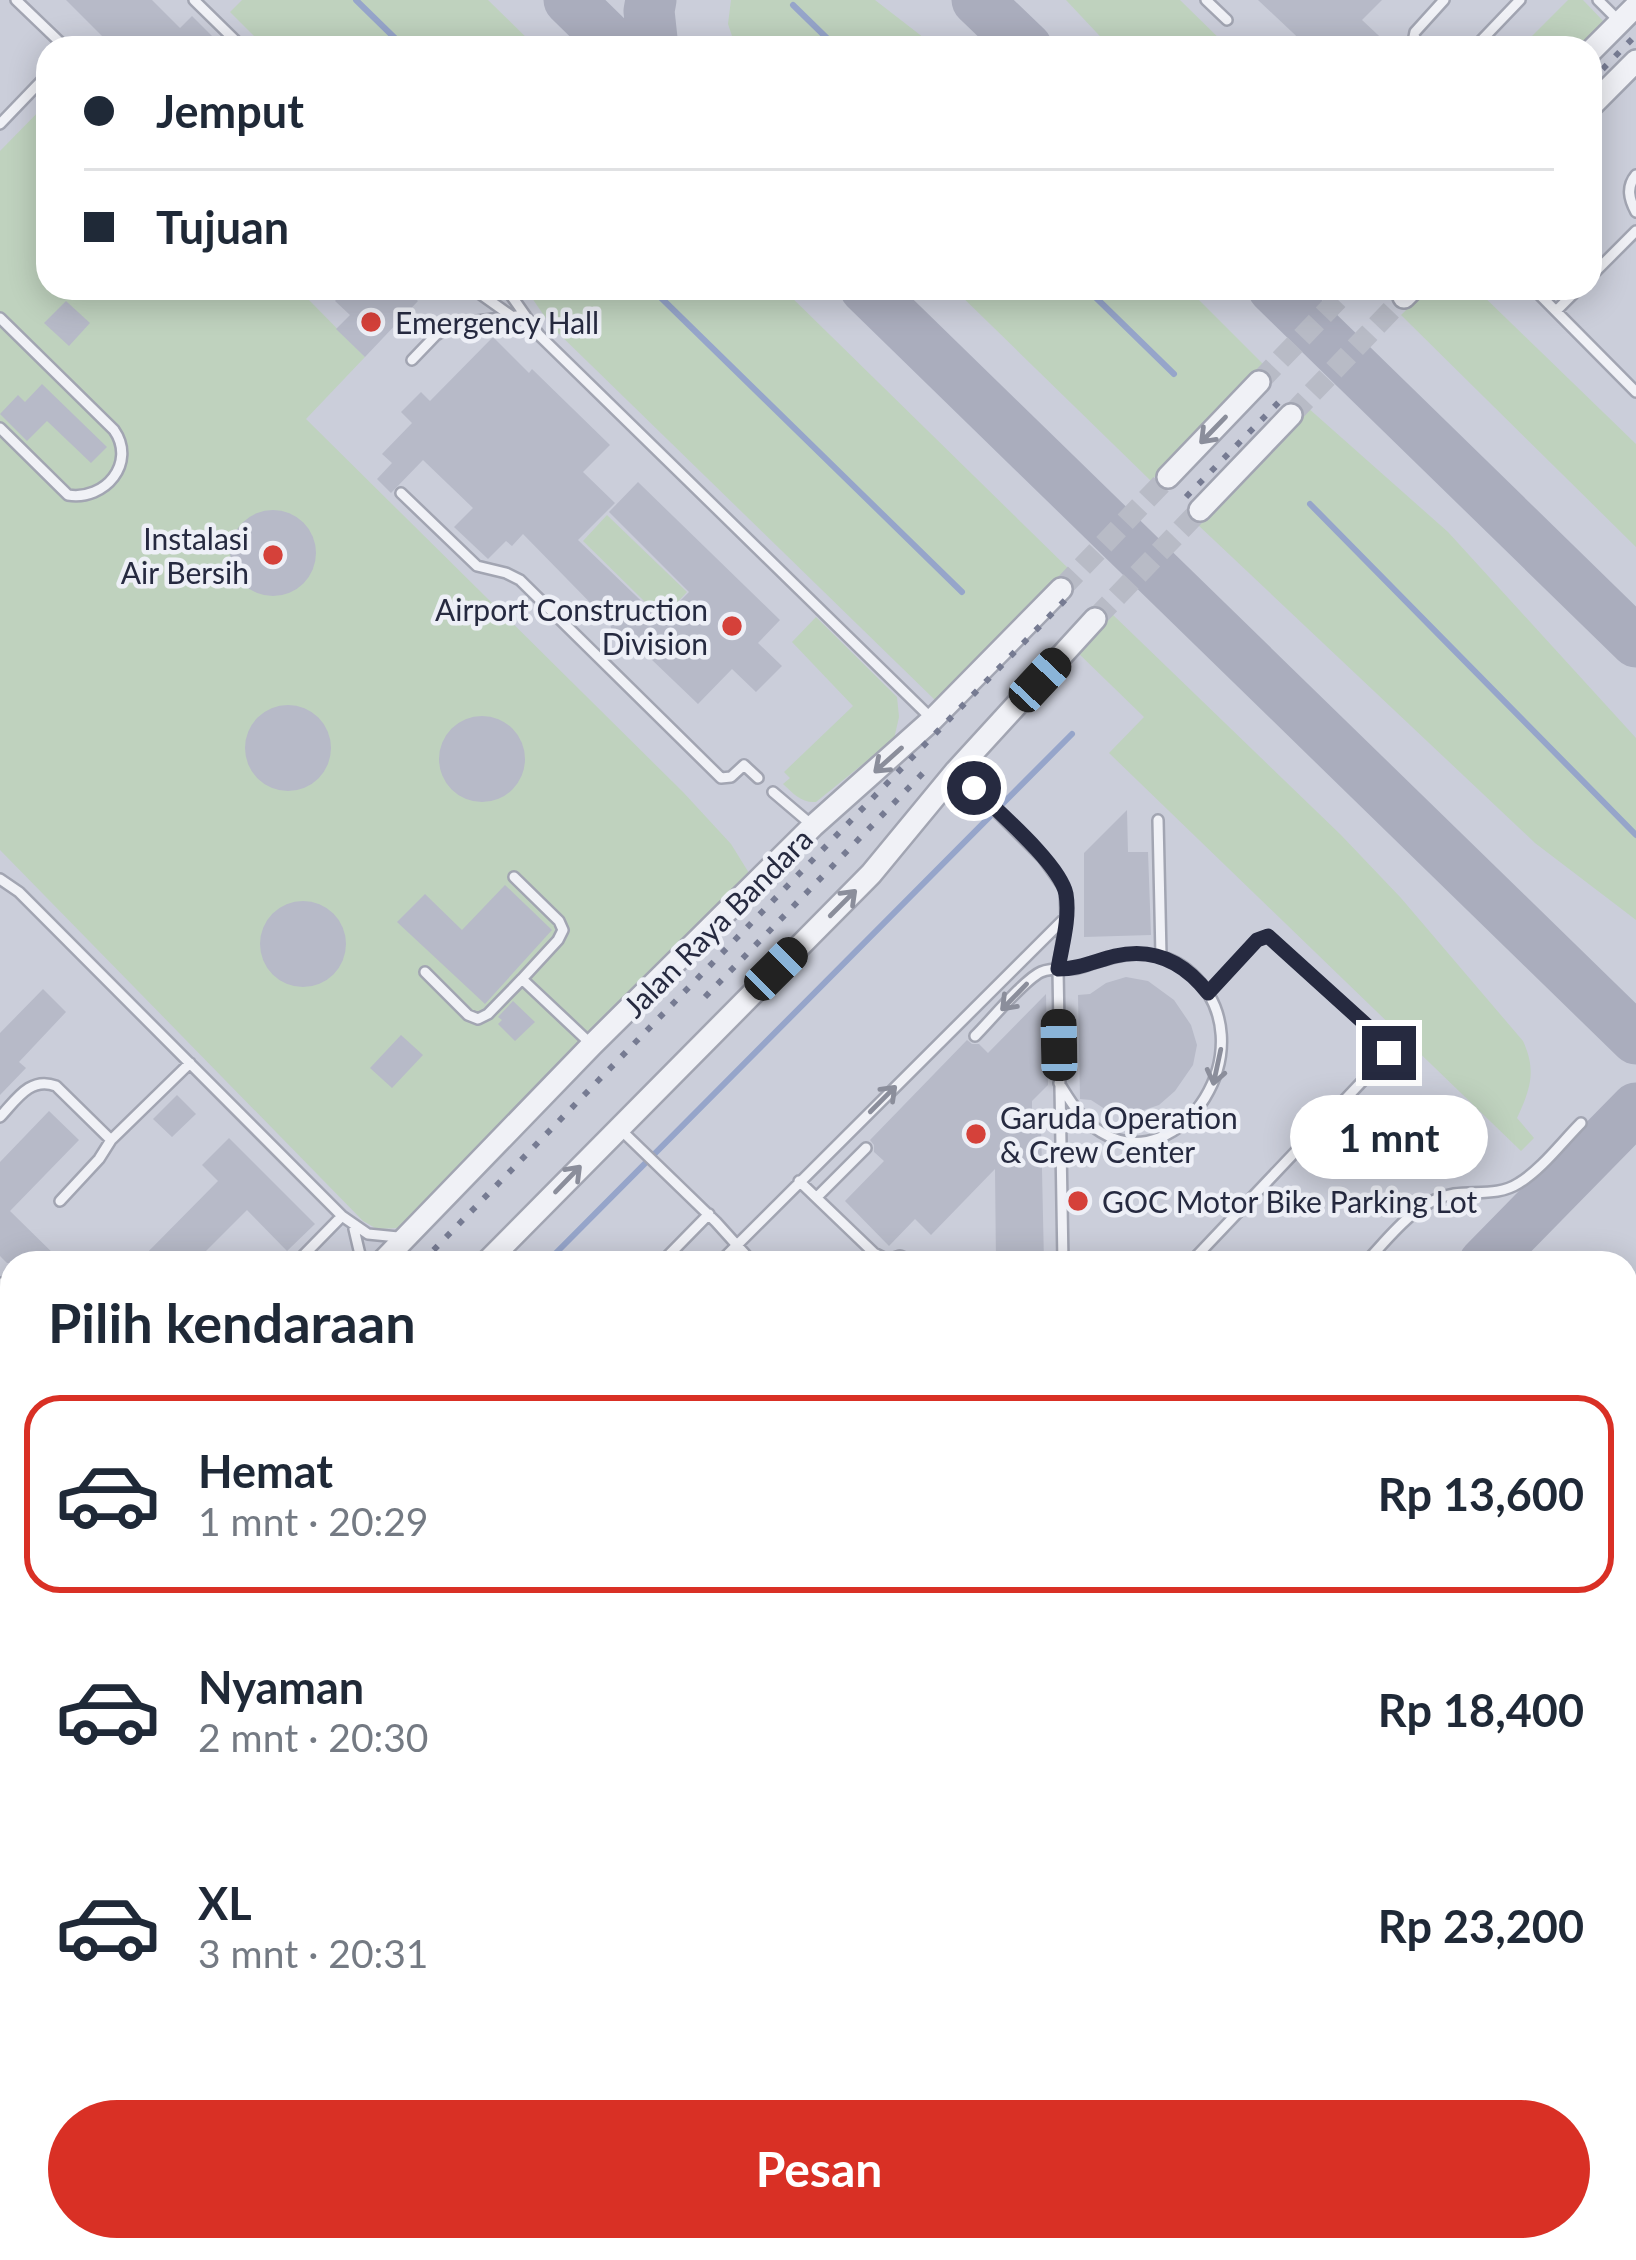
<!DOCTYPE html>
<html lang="id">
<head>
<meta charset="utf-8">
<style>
	body { margin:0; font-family:Lato,sans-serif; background:#f6f6f7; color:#1f2937; height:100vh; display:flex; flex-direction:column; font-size:45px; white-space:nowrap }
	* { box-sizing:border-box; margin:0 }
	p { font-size:39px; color:#747a83 }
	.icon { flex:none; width:66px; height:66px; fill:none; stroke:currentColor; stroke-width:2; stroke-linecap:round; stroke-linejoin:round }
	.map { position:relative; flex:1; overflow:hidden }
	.details { position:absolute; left:0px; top:1251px; width:1638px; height:1011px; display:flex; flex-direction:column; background:#fff; border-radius:36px 36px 0 0; box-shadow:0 6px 30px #0003 }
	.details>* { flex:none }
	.top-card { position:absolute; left:36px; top:36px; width:1566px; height:264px; border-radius:36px; box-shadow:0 6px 30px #0003; display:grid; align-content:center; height:264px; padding:0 48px; background:#fff }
	.end { position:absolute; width:54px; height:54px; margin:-27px; border:15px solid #262a40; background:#fff; box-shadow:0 0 0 6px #fff }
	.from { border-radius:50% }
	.bubble { position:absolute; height:84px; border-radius:42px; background:#fff; box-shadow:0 6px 30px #0003; font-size:39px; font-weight:700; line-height:84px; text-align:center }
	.car { position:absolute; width:36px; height:72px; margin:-36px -18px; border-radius:15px; box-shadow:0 0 9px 3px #0007; background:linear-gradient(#222 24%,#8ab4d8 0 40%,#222 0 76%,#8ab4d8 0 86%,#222 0) }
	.top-card b { display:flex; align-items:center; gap:42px; height:114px; font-size:45px }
	.top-card b+b { border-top:3px solid #e0e1e3 }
	.top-card i { width:30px; height:30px; background:#1f2937 }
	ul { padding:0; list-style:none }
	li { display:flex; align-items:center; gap:36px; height:198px; margin:0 24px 18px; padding:0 24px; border:6px solid transparent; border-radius:36px }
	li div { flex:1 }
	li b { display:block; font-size:45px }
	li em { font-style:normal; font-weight:700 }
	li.selected { border-color:#d93025 }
	li>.icon { width:108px; height:108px; stroke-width:1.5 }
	h2 { padding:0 48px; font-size:54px; line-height:144px }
	.cta { display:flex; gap:24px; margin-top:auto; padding:24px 48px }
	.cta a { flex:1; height:138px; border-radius:72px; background:#d93025; color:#fff; font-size:48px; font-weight:700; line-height:138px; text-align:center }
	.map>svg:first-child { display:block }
	.built { fill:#cbceda; fill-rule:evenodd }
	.green { fill:#bfd2be }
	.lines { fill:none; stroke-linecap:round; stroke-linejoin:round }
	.stream { stroke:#96a5ca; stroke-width:6 }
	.taxiway { stroke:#aaadbd; stroke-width:51 }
	.building { fill:#b7bac8 }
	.tertiary-tunnel { stroke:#b8bbc6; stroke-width:21; stroke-dasharray:21 10; stroke-linecap:butt }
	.service-casing { stroke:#a2a5b2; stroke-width:14 }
	.tertiary-casing { stroke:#a2a5b2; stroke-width:26 }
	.service { stroke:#f0f1f6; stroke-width:9 }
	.tertiary { stroke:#f0f1f6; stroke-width:21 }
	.rail { stroke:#767b92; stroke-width:6; stroke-dasharray:6 12; stroke-linecap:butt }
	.oneway { stroke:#8b8e9b }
	.route { stroke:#262a40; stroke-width:15 }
	.poi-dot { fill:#d5413a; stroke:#edeff6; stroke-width:4.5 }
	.labels { text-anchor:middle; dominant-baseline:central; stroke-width:9; stroke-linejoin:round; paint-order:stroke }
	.poi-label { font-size:30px; fill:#262a40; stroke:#edeff6; text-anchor:start }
	.street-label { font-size:30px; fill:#262a40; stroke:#edeff6 }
</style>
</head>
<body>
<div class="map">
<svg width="1636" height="2260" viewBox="0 0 1636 2260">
	<rect width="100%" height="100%" fill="#dddfe8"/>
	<path class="built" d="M0 0H1636V2260H0ZM48 48H1590V288H48ZM12 1263H1626V2250H12Z"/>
	<path class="green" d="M242 0H488L537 48H266L230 12Z
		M731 0H875L937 48H736L728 24Z
		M1066 0H1180L1229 48H1111Z
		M1568 0H1583L1607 25 1588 48H1520Z
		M48 102V288H306L308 299 365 357 306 419 683 792 731 844 749 873 400 1228 377 1229 363 1221 0 850V151Z
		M525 288H782L1071 571 948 699 936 701 552 327Z
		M953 288H1187L1264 365 1151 481Z
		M1429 288H1475L1636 444V547L1401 315Z
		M1307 407 1448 532 1636 738V920L1535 843 1197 524Z
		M607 515 687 592 670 610 707 646 698 654 583 541Z
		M1110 612 1341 835 1401 898 1523 1041C1537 1071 1530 1090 1517 1118L1534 1138 1521 1151 1109 753 1144 717 1075 650Z
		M816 617 897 697 899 717 894 739 816 802C801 803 794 794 783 784L790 778 784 772 853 706 792 642Z
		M28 2250H198L208 2260H18Z
		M510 2250H887L877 2260H500Z"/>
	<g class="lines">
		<path class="stream" d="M356 0 405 48
			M793 5 837 48
			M651 288 962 592
			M1086 288 1174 374
			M1310 504 1636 835
			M546 1263 1072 734
			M0 1812 12 1800"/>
		<path class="taxiway" d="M569 0 618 48
			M651 0 649 11 653 48
			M977 0 1027 48
			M865 288 1636 1039
			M1273 288 1636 642
			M1484 1263 1636 1108
			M1626 1447 1636 1457
			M1316 2250 1335 2260
			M1549 2250 1559 2260
			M1624 2250 1635 2260
			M1238 2260 1256 2250"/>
	</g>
	<path class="building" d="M66 0H152L180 28 192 16 224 48H114Z
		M1258 0H1382L1362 20 1392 48H1309Z
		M347 288H404L418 301 365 357 336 329 350 315 335 301Z
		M66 301 90 323 69 346 44 323Z
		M493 337 529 373 532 369 610 445 583 472 615 503 578 540 661 620 689 592 609 512 638 482 780 620 758 643 782 666 756 692 732 669 698 704 627 636 612 632 610 623 523 534 512 546 506 541 488 559 454 527 473 508 423 460 391 493 377 479 392 463 382 454 412 423 401 412 421 392 430 401Z
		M42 384 107 447 91 463 47 421 27 441 0 414 18 395 25 402Z
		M230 553a43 43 0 1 1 86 0a43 43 0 1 1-86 0Z
		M245 748a43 43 0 1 1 86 0a43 43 0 1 1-86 0Z
		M439 759a43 43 0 1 1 86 0a43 43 0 1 1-86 0Z
		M1127 810 1128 852H1148L1151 935 1084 937V853Z
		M505 885 552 930 485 1004 397 922 425 894 462 930Z
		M260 944a43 43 0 1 1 86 0a43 43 0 1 1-86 0Z
		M1126 977 1148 981 1174 1000 1191 1025 1197 1045 1193 1065 1175 1091 1159 1105 1129 1115 1108 1111 1091 1100 1080 1099 1078 995 1090 994 1106 983Z
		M43 989 66 1012 19 1062 26 1068 0 1095V1033Z
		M1046 994 1048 1085 1032 1101V1116L1041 1124 1044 1263H996L995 1169 931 1235 915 1219 889 1246 845 1201 884 1161 874 1152V1145L870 1140 967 1040 972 1044H979L988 1053Z
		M513 1001 535 1022 515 1041 498 1024 502 1020 498 1017Z
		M401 1035 423 1055 392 1088 370 1068Z
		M177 1095 196 1114 172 1137 153 1119Z
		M49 1111 79 1140 10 1211 63 1263H7L0 1256V1162Z
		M229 1138 315 1224 287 1251 247 1210 194 1263H137L218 1181 202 1165Z"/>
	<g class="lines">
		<path class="tertiary-tunnel" d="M1259 382 1349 288
			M1291 415 1404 297
			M1061 589 1168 477
			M1095 619 1200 510"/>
		<defs>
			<path id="service" d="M16 0 66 48
				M194 0 243 48
				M1206 0 1227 20
				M1598 0 1620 22
				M1419 48 1414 37 1415 32 1444 0
				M1474 48 1520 0
				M0 124 48 74
				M1636 175C1626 187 1629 199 1636 212
				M1590 277 1636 231
				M472 288 510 315
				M506 288 539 335 932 719
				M1533 288 1636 392
				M1556 311 1579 288
				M0 318 114 430C137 463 105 501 68 495L0 428
				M412 360 436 335 453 324 525 315
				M401 493 477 566 506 573 520 580 721 778 731 777 744 765 758 778
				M956 771 1043 858 1065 889 1066 917 1058 969 1063 1263
				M773 792 813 826
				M1158 820 1161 956
				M514 877 559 921 563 930 558 940 522 979 592 1045
				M0 879 19 892 342 1216 296 1263
				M425 972 468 1015 478 1019 488 1014 522 979
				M975 1036C990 1021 1025 979 1041 972 1053 967 1066 970 1078 968 1087 966 1095 962 1104 960 1134 950 1167 951 1191 973 1270 1045 1179 1181 1101 1132 1081 1120 1071 1102 1059 1083
				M0 1117C16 1100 30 1076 56 1086L111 1140
				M622 1131 716 1222 753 1263
				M799 1181 874 1253
				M817 1197 866 1148
				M60 1201 99 1159 111 1140 190 1063
				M342 1216 368 1234 398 1237
				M354 1229 362 1263
				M661 1263 709 1214
				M719 1263 1066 917
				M865 1263 874 1253 888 1260 900 1256 916 1263
				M1190 1263 1389 1053 1385 1042 1268 936 1257 940 1208 993
				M1365 1263C1390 1237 1416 1200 1454 1194 1476 1191 1499 1196 1519 1183 1542 1169 1562 1142 1581 1123
				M0 1283 12 1295
				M0 1912 12 1900
				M0 1944H12
				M463 2260 473 2250"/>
			<path id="tertiary" d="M1590 52 1636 6
				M1590 107 1636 61
				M1404 297 1413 288
				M1168 477 1259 382
				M1200 510 1291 415
				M381 1263 592 1045 813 826 933 719 1061 589
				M486 1263 871 874 956 771 1095 619
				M0 1653 12 1640
				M0 1762 12 1750"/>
		</defs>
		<use href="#service" class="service-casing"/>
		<use href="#tertiary" class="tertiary-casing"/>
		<use href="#service" class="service"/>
		<use href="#tertiary" class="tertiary"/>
		<path class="rail" d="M1590 82 1636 35
			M1186 497 1279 402
			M705 997 927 769
			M421 1263 1069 596
			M0 1693 12 1681"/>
	</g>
	<defs><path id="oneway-shaft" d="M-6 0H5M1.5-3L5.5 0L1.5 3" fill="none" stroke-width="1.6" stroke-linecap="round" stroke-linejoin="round" transform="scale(3)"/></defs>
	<g class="oneway">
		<use href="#oneway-shaft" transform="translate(1213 430) rotate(134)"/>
		<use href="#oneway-shaft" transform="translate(888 760) rotate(138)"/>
		<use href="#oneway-shaft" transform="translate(843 903) rotate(-45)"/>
		<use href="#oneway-shaft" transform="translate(1014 997) rotate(134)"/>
		<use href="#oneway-shaft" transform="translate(1217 1067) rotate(102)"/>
		<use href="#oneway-shaft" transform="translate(883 1099) rotate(-45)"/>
		<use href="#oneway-shaft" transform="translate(568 1179) rotate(-46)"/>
	</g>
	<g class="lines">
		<path class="route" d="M974 788C996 810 1060 864 1066 894 1070 918 1062 945 1058 969 1079 969 1095 961 1115 956 1154 947 1184 962 1208 993L1257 940 1268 936 1385 1042 1389 1053"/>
	</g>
	<g class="poi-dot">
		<circle cx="371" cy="322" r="12"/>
		<circle cx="273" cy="555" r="12"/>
		<circle cx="732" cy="626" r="12"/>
		<circle cx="976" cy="1134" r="12"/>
		<circle cx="1078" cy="1201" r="12"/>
	</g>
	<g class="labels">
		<g class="poi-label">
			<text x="395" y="322">Emergency Hall</text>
			<text x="249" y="538" text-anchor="end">Instalasi<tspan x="249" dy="34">Air Bersih</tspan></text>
			<text x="708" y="609" text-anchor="end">Airport Construction<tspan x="708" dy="34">Division</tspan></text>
			<text x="1000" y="1117">Garuda Operation<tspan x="1000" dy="34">&amp; Crew Center</tspan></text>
			<text x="1102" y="1201">GOC Motor Bike Parking Lot</text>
		</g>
		<g class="street-label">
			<text transform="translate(717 922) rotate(-45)">Jalan Raya Bandara</text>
		</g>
	</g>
</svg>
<i class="end from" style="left:974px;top:788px"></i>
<i class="end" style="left:1389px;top:1053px"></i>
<div class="bubble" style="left:1290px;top:1095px;width:198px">1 mnt</div>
<i class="car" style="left:1040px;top:680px;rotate:43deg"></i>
<i class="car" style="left:776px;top:969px;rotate:45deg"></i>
<i class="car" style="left:1059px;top:1045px;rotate:359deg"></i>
<div class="top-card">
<b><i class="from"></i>Jemput</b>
<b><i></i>Tujuan</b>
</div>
<section class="details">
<h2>Pilih kendaraan</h2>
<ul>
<li class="selected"><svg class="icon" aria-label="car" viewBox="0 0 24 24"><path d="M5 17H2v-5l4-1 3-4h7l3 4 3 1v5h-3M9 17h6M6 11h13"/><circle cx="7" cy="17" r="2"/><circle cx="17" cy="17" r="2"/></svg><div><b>Hemat</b><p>1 mnt · 20:29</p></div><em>Rp 13,600</em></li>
<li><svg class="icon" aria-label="car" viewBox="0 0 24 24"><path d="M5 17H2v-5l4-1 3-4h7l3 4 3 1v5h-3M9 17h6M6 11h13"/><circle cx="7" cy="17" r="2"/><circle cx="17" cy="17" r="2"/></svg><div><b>Nyaman</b><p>2 mnt · 20:30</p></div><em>Rp 18,400</em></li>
<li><svg class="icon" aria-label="car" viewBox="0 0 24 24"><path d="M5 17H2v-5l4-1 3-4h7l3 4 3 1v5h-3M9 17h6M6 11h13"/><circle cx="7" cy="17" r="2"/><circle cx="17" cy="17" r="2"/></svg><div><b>XL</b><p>3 mnt · 20:31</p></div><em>Rp 23,200</em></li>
</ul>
<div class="cta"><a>Pesan</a></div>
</section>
</div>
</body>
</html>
